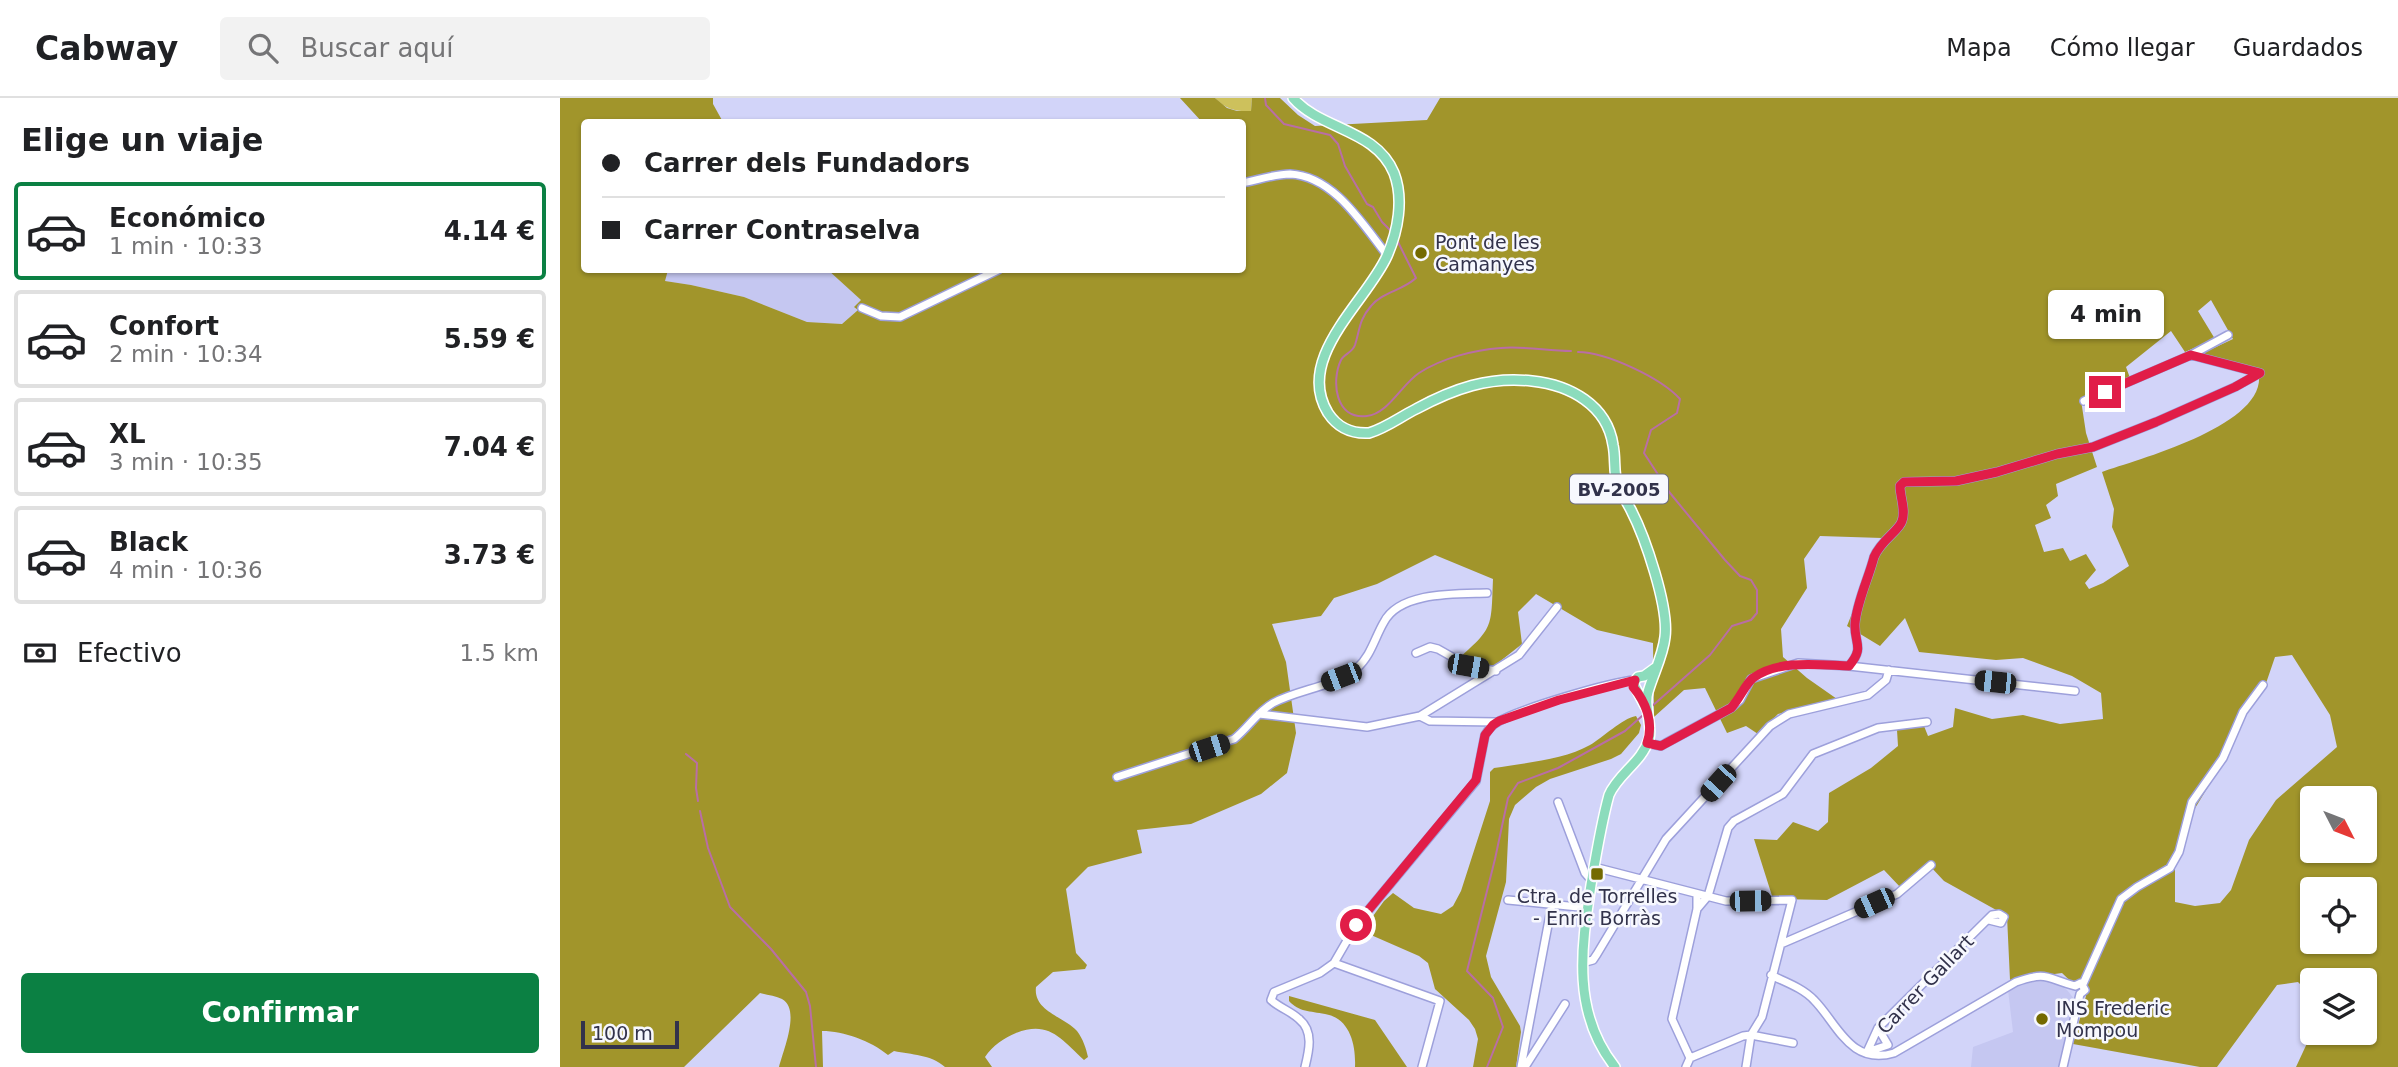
<!DOCTYPE html>
<html lang="es">
<head>
<meta charset="utf-8">
<style>
	body { margin:0; font-family:"DejaVu Sans",sans-serif; background:#f2f2f2; color:#202124; height:100vh; display:flex; flex-direction:column; font-size:26px; white-space:nowrap }
	* { box-sizing:border-box; margin:0 }
	p { font-size:23px; color:#757577 }
	.icon { flex:none; width:38px; height:38px; fill:none; stroke:currentColor; stroke-width:2; stroke-linecap:round; stroke-linejoin:round }
	.map { position:relative; flex:1; overflow:hidden }
	.details { display:flex; flex-direction:column; background:#fff; width:560px }
	.details>* { flex:none }
	.top-card { position:absolute; left:21px; top:21px; width:665px; height:154px; border-radius:7px; box-shadow:0 2px 5px #0004; display:grid; align-content:center; height:154px; padding:0 21px; background:#fff }
	.needle { width:46px; rotate:132deg }
	.tools { position:absolute; left:1740px; top:688px; display:grid; gap:14px }
	.tools a { display:grid; place-items:center; width:77px; height:77px; border-radius:7px; background:#fff; box-shadow:0 2px 5px #0004; font-size:35px }
	.scale { position:absolute; left:21px; bottom:18px; width:98px; box-sizing:border-box; padding-left:7px; border:4px solid #32324b; border-top:0; font-size:19px; line-height:24px; white-space:nowrap; color:#32324b; -webkit-text-stroke:5px #f7f8fe; paint-order:stroke }
	.end { position:absolute; width:32px; height:32px; margin:-16px; border:9px solid #e11d48; background:#fff; box-shadow:0 0 0 4px #fff }
	.from { border-radius:50% }
	.bubble { position:absolute; height:49px; border-radius:7px; background:#fff; box-shadow:0 2px 5px #0004; font-size:23px; font-weight:700; line-height:49px; text-align:center }
	.car { position:absolute; width:21px; height:42px; margin:-21px -10px; border-radius:9px; box-shadow:0 0 5px 2px #0007; background:linear-gradient(#222 24%,#8ab4d8 0 40%,#222 0 76%,#8ab4d8 0 86%,#222 0) }
	.top-card b { display:flex; align-items:center; gap:24px; height:66px; font-size:26px }
	.top-card b+b { border-top:2px solid #e0e0e0 }
	.top-card i { width:18px; height:18px; background:#202124 }
	ul { padding:0; list-style:none }
	li { display:flex; align-items:center; gap:21px; height:98px; margin:0 14px 10px; padding:0 7px; border:4px solid #e0e0e0; border-radius:7px }
	li div { flex:1 }
	li b { display:block; font-size:26px }
	li em { font-style:normal; font-weight:700 }
	li.active { border-color:#0b8043 }
	li>.icon { width:63px; height:63px; stroke-width:1.5 }
	h2 { padding:0 21px; font-size:32px; line-height:84px }
	.pay { display:flex; align-items:center; gap:18px; height:77px; padding:0 21px; font-size:26px }
	.pay p { margin-inline-start:auto }
	.button { display:flex; gap:14px; margin-top:auto; padding:14px 21px }
	.button a { flex:1; height:80px; border-radius:7px; background:#0b8043; color:#fff; font-size:28px; font-weight:700; line-height:80px; text-align:center }
	header { display:flex; align-items:center; gap:42px; box-sizing:border-box; height:98px; padding:0 35px; background:#fff; border-bottom:2px solid #e0e0e0 }
	header strong { font-size:33px }
	nav { display:flex; gap:38px; margin-inline-start:auto; font-size:24px }
	.search { width:490px; height:63px; background:#f2f2f2; display:flex; align-items:center; gap:18px; box-sizing:border-box; padding:0 24px; border-radius:7px; color:#757577; font-size:26px }
	main { display:flex; flex:1; min-height:0 }
	.map>svg:first-child { display:block }
	.built { fill:#c5c7f1 }
	.green { fill:#cdc15c }
	.forest { fill:#a1952b; fill-rule:evenodd }
	.lines { fill:none; stroke-linecap:round; stroke-linejoin:round }
	.stream { stroke:#b96ea5; stroke-width:2 }
	.minor-casing { stroke:#9da0db; stroke-width:10 }
	.major-casing { stroke:#fff; stroke-width:12 }
	.minor { stroke:#fff; stroke-width:7 }
	.major { stroke:#8cdcbc; stroke-width:9 }
	.route { stroke:#e11d48; stroke-width:9 }
	.poi-dot { fill:#746a01; stroke:#f7f8fe; stroke-width:2.5 }
	.labels { text-anchor:middle; dominant-baseline:central; stroke-width:5; stroke-linejoin:round; paint-order:stroke }
	.shield { fill:#f7f8fe; stroke:#6d6d81; stroke-width:2 }
	.shield-label { font-size:18px; font-weight:bold; fill:#32324b }
	.poi-label { font-size:19px; fill:#32324b; stroke:#f7f8fe; text-anchor:start }
	.street-label { font-size:19px; fill:#32324b; stroke:#f7f8fe }
</style>
</head>
<body>
<header>
<strong>Cabway</strong>
<div class="search"><svg class="icon" aria-label="search" viewBox="0 0 24 24"><circle cx="10" cy="10" r="6"/><path d="M15 15l6 6"/></svg>Buscar aquí</div>
<nav><a>Mapa</a><a>Cómo llegar</a><a>Guardados</a></nav>
</header>
<main>
<section class="details">
<h2>Elige un viaje</h2>
<ul>
<li class="active"><svg class="icon" aria-label="car" viewBox="0 0 24 24"><path d="M5 17H2v-5l4-1 3-4h7l3 4 3 1v5h-3M9 17h6M6 11h13"/><circle cx="7" cy="17" r="2"/><circle cx="17" cy="17" r="2"/></svg><div><b>Económico</b><p>1 min · 10:33</p></div><em>4.14 €</em></li>
<li><svg class="icon" aria-label="car" viewBox="0 0 24 24"><path d="M5 17H2v-5l4-1 3-4h7l3 4 3 1v5h-3M9 17h6M6 11h13"/><circle cx="7" cy="17" r="2"/><circle cx="17" cy="17" r="2"/></svg><div><b>Confort</b><p>2 min · 10:34</p></div><em>5.59 €</em></li>
<li><svg class="icon" aria-label="car" viewBox="0 0 24 24"><path d="M5 17H2v-5l4-1 3-4h7l3 4 3 1v5h-3M9 17h6M6 11h13"/><circle cx="7" cy="17" r="2"/><circle cx="17" cy="17" r="2"/></svg><div><b>XL</b><p>3 min · 10:35</p></div><em>7.04 €</em></li>
<li><svg class="icon" aria-label="car" viewBox="0 0 24 24"><path d="M5 17H2v-5l4-1 3-4h7l3 4 3 1v5h-3M9 17h6M6 11h13"/><circle cx="7" cy="17" r="2"/><circle cx="17" cy="17" r="2"/></svg><div><b>Black</b><p>4 min · 10:36</p></div><em>3.73 €</em></li>
</ul>
<div class="pay"><svg class="icon" aria-label="cash" viewBox="0 0 24 24"><path d="M3 7h18v10H3z"/><circle cx="12" cy="12" r="2"/></svg>Efectivo<p>1.5 km</p></div>
<div class="button"><a>Confirmar</a></div>
</section>
<div class="map">
<svg width="1838" height="969" viewBox="0 0 1838 969">
	<rect width="100%" height="100%" fill="#d2d4f9"/>
	<path class="built" d="M108 172H268L301 202 298 212 282 226 247 224 184 199 131 187 104 183Z
		M1477 882 1496 885 1507 892 1515 902 1499 969H1411L1413 949 1453 934 1448 892Z"/>
	<path class="green" d="M655 0H692L691 13C676 14 666 11 655 0Z"/>
	<path class="forest" d="M0 0H153V6L163 24H24V172H108L105 183 131 187 184 199 247 224 282 226 298 212 294 209 301 202 268 172H682V24H642L620 0H655L667 10 677 13H691L692 0H720L738 17 755 28 867 22 880 0H1838V969H1736L1749 941 1750 896 1738 884 1717 887 1657 969H1640L1513 946 1526 898 1502 875 1450 882 1447 818 1384 783 1369 767 1341 790 1324 772 1267 802 1213 801 1194 741 1217 742 1233 724 1258 733 1268 724 1269 695 1311 670 1338 648 1337 632 1364 628 1368 638 1393 629 1395 610 1432 621 1463 617 1500 626 1543 621 1541 595 1512 578 1463 560 1436 562 1359 554 1345 520 1320 548 1287 528 1322 440 1260 438 1244 461 1247 490 1221 531 1223 559 1247 580 1277 601 1218 616 1198 636 1186 628 1167 635 1145 590 1124 592 1094 619 1093 545 1037 532 976 496 958 514 962 546 929 572 896 563C934 529 931 531 933 481L875 457 817 486 774 500 761 518 712 526 726 564 736 635 727 675 701 696 631 726 577 732 582 755 528 769 506 791 516 855 527 867 525 871 493 874 476 889C473 913 503 918 517 933 523 941 526 950 528 959L524 962C501 941 489 922 456 935 444 940 433 947 425 959L432 969H385C370 956 352 957 334 953L328 957C311 943 284 933 262 933L263 969H219C223 953 241 911 222 901 216 898 207 897 200 895L124 969H0ZM1651 202 1673 241 1639 257 1698 272C1713 326 1579 361 1542 374L1554 411 1552 429 1569 468 1543 485 1529 491 1525 485 1536 472 1526 456 1510 463 1503 450 1484 454 1475 427 1491 420 1486 407 1498 398 1496 386 1537 369 1526 335 1521 302 1570 280 1566 269 1611 233 1625 254 1655 241 1638 213ZM1732 557 1770 617 1777 649 1716 702 1689 742 1671 792 1660 805 1635 808 1615 804V767L1624 749 1631 717 1672 649 1686 617 1703 594 1715 559ZM1752 700H1804V752H1752ZM1752 791H1804V844H1752ZM1752 882H1804V934H1752Z
		M1076 618 1081 627 1079 635 1061 656 1051 661 990 681 976 689 955 707 949 721 946 784 926 858 931 879 960 928 961 934 956 969H913L918 941 915 931 909 922 875 891 868 865 859 858 811 837 806 834 805 829 824 803 833 795 854 810 881 816 893 808 901 793 930 703V674L934 670C963 665 1004 662 1030 647 1044 639 1061 621 1076 618Z
		M729 898 815 922 847 969H795C796 947 790 920 765 916 750 913 739 914 729 903Z"/>
	<g class="lines">
		<path class="stream" d="M705 0 706 7 724 26 770 37 778 46 785 68 807 106 813 109 822 124 832 134
			M837 142 856 180C842 193 822 194 811 208 799 222 800 231 795 247 792 255 784 256 781 262 771 283 775 322 807 318 828 316 842 286 859 275 882 260 914 252 941 250 964 248 988 253 1011 253
			M1018 254C1046 254 1101 280 1120 301L1117 315 1091 332 1084 355 1110 395 1165 462 1180 478 1191 482 1197 492V515L1191 522 1172 528 1150 557 1091 609
			M126 656 137 665 136 690 138 703
			M140 713 148 750 170 809 211 851 246 894 250 908 256 969
			M927 969 943 929 933 900 907 873 935 761 948 700 958 685 998 670 1065 633 1082 618"/>
		<defs>
			<path id="minor" d="M682 85C698 82 715 76 730 76 774 78 803 127 827 157
				M302 210 321 218 340 219 438 172
				M1631 257 1668 237
				M1524 303 1631 257 1700 275
				M856 555 870 549 878 551 908 568 936 573
				M1289 568C1305 549 1294 546 1295 526 1296 506 1309 479 1314 459 1321 442 1339 433 1342 423 1346 412 1340 399 1340 388L1344 384 1396 383 1437 374 1497 356 1533 349 1596 324 1675 289 1700 275
				M699 616 807 629 860 618 870 623 936 624
				M860 618 959 557 997 509
				M1087 645 1101 648 1106 645 1171 610 1180 602 1191 581 1238 565 1289 568 1515 593
				M557 679 674 641C688 630 697 614 713 605 739 591 774 589 797 570 811 558 815 539 824 524 840 493 898 496 927 495
				M998 704 1025 775 1032 783
				M1034 769 1166 803 1232 802 1202 919 1191 937 1186 969
				M948 802 1028 810
				M1137 811 1148 798 1168 730 1174 723 1223 696 1253 656 1318 630 1367 624
				M1221 846 1337 796 1371 767
				M774 865 880 903 862 969
				M1022 865 1033 862 1037 856 1106 741 1210 628 1229 616 1308 597 1326 582 1329 572
				M1211 877C1225 884 1243 890 1254 902 1277 925 1290 968 1334 955L1456 884C1487 873 1486 880 1515 888L1521 885 1525 892 1520 896 1503 969
				M1523 886 1561 801 1577 789 1610 770 1619 754 1632 704 1663 660 1683 614 1703 587
				M1307 954 1318 930 1432 817 1439 816 1444 819 1441 825 1429 822
				M1307 954 1328 947 1318 930
				M1130 960 1112 921 1137 811V796
				M745 969C749 953 754 933 739 921 732 914 720 910 711 902L714 894 760 875 774 865 796 827 916 683 925 637C928 632 931 628 936 625 956 612 1050 584 1075 582
				M961 969 992 806
				M965 969 1005 906
				M1126 969 1130 960 1183 938 1191 937 1233 945"/>
			<path id="major" d="M733 0C761 32 816 31 834 75 844 101 838 133 827 158 807 203 734 260 768 315 778 330 791 336 809 335 826 330 840 319 856 311 893 291 929 278 972 283 1010 287 1047 307 1053 347 1056 360 1053 375 1058 389 1062 397 1067 404 1071 412 1085 439 1109 509 1105 539 1103 558 1093 576 1088 594 1083 610 1093 626 1089 641 1082 664 1058 676 1049 697 1041 726 1036 757 1031 787 1021 851 1012 915 1055 969
				M1086 610 1073 585 1078 579 1084 578 1095 570"/>
		</defs>
		<use href="#minor" class="minor-casing"/>
		<use href="#major" class="major-casing"/>
		<use href="#minor" class="minor"/>
		<use href="#major" class="major"/>
	</g>
	<g class="lines">
		<path class="route" d="M796 827 916 682 925 637 933 627 939 623 999 602 1075 582 1073 589C1086 604 1094 625 1087 645L1101 648 1171 610C1179 602 1186 585 1193 580 1218 561 1260 567 1289 568 1305 549 1294 546 1295 526 1296 506 1309 479 1314 459 1321 442 1339 433 1342 423 1346 412 1340 399 1340 388L1344 384 1396 383 1437 374 1497 356 1533 349 1596 324 1675 289 1700 275 1631 257 1545 294"/>
	</g>
	<g class="poi-dot">
		<circle cx="861" cy="155" r="7"/>
		<rect x="1030" y="769" width="14" height="14" rx="3.5"/>
		<circle cx="1482" cy="921" r="7"/>
	</g>
	<g class="labels">
		<rect class="shield" x="1010" y="376.5" width="98" height="29" rx="5"/>
		<g class="shield-label">
			<text x="1059" y="391">BV-2005</text>
		</g>
		<g class="poi-label">
			<text x="875" y="144">Pont de les<tspan x="875" dy="22">Camanyes</tspan></text>
			<text x="1037" y="798" text-anchor="middle">Ctra. de Torrelles<tspan x="1037" dy="22">- Enric Borràs</tspan></text>
			<text x="1496" y="910">INS Frederic<tspan x="1496" dy="22">Mompou</tspan></text>
		</g>
		<g class="street-label">
			<text transform="translate(1365 886) rotate(-46)">Carrer Gallart</text>
		</g>
	</g>
</svg>
<div class="tools">
<a><svg class="needle" viewBox="-14 -14 28 28"><path d="M0-13l5 13h-10z" fill="#e53935"/><path d="M0 13l5-13h-10z" fill="#757577"/></svg></a>
<a><svg class="icon" aria-label="locate" viewBox="0 0 24 24"><circle cx="12" cy="12" r="6"/><path d="M12 2v4M12 18v4M2 12h4M18 12h4"/></svg></a>
<a><svg class="icon" aria-label="layers" viewBox="0 0 24 24"><path d="M12 4l9 5-9 5-9-5zM3 14l9 5 9-5"/></svg></a>
</div>
<div class="scale">100 m</div>
<i class="end from" style="left:796px;top:827px"></i>
<i class="end" style="left:1545px;top:294px"></i>
<div class="bubble" style="left:1488px;top:192px;width:116px">4 min</div>
<i class="car" style="left:908px;top:568px;rotate:100deg"></i>
<i class="car" style="left:781px;top:579px;rotate:249deg"></i>
<i class="car" style="left:1435px;top:584px;rotate:276deg"></i>
<i class="car" style="left:649px;top:650px;rotate:72deg"></i>
<i class="car" style="left:1158px;top:685px;rotate:222deg"></i>
<i class="car" style="left:1190px;top:803px;rotate:89deg"></i>
<i class="car" style="left:1314px;top:805px;rotate:246deg"></i>
<div class="top-card">
<b><i class="from"></i>Carrer dels Fundadors</b>
<b><i></i>Carrer Contraselva</b>
</div>
</div>
</main>
</body>
</html>
